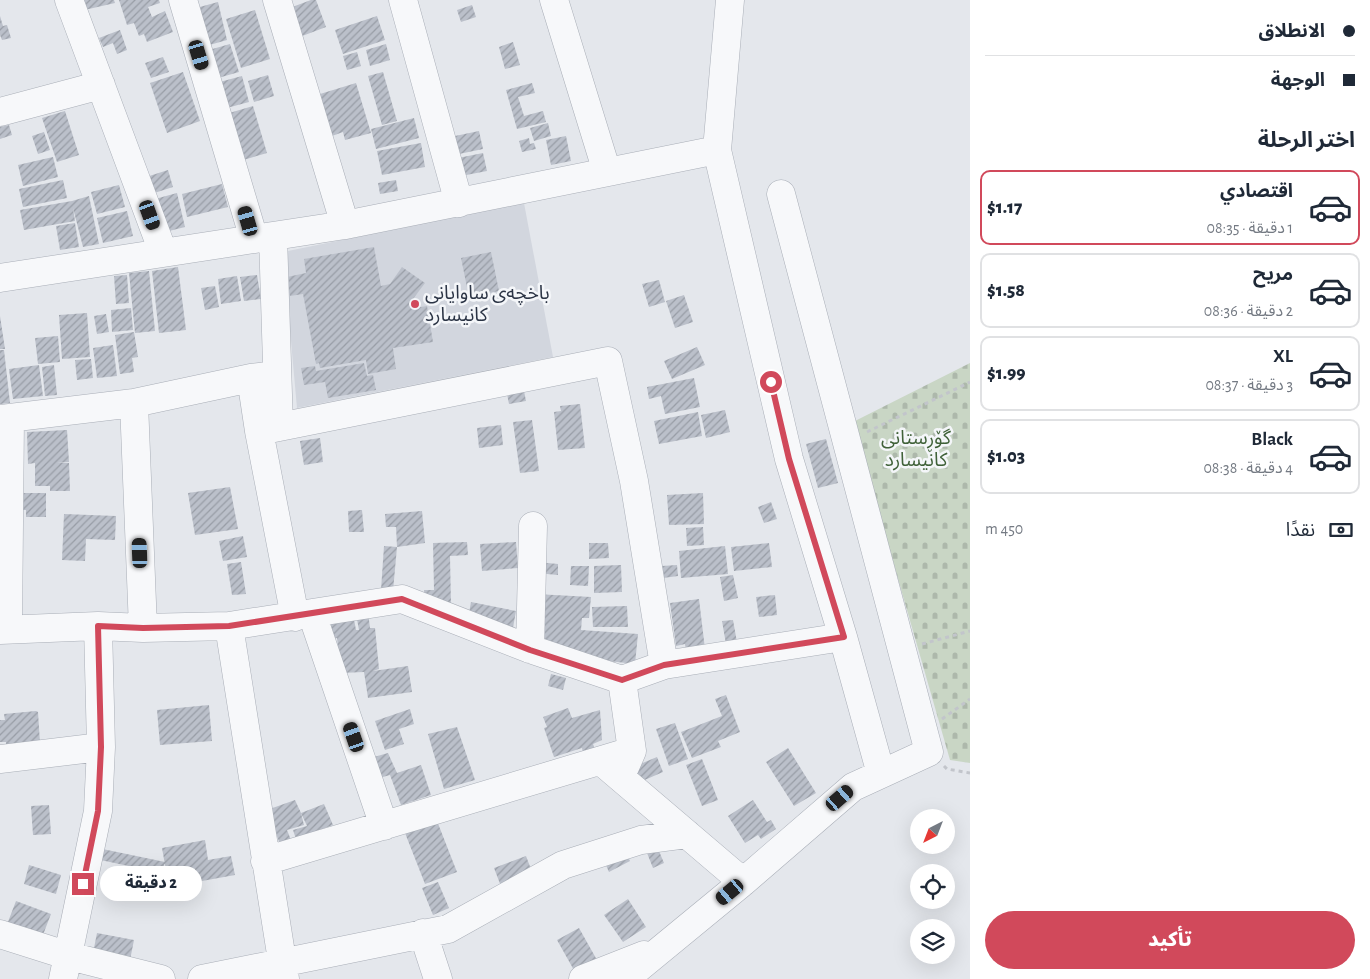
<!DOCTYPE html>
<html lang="ar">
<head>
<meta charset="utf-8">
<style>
	body { margin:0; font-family:"Alegreya Sans","Noto Sans Arabic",sans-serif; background:#f2f2f3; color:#1f2937; direction:rtl; height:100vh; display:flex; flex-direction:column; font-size:19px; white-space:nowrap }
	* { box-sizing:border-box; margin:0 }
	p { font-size:16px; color:#747a83 }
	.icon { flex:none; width:28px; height:28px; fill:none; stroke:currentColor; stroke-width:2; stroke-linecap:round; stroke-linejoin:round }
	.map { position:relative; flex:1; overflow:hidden; direction:ltr }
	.sheet { display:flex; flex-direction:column; background:#fff; width:400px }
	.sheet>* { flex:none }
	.hud { display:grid; align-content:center; height:110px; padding:0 15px; background:#fff }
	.needle { width:32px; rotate:222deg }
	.tools { position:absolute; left:910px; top:809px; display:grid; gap:10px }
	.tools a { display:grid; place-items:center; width:45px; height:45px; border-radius:50%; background:#fff; box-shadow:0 5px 20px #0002; font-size:25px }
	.end { position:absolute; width:22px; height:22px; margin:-11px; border:6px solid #d1495b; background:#fff; box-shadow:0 0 0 2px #fff }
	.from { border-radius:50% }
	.bubble { position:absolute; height:35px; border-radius:18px; background:#fff; box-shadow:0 5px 20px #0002; font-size:16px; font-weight:800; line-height:35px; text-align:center; direction:rtl }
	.car { position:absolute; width:15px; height:30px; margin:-15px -8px; border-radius:6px; box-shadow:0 0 4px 1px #0007; background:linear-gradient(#222 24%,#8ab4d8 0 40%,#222 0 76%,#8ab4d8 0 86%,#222 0) }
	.hud b { display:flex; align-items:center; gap:18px; height:48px; font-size:19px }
	.hud b+b { border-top:1px solid #e0e1e3 }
	.hud i { width:12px; height:12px; background:#1f2937 }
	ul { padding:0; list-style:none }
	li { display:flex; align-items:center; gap:15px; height:75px; margin:0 10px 8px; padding:0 5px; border:2px solid #e0e1e3; border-radius:10px }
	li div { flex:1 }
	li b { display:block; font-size:19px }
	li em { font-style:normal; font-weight:800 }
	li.selected { border-color:#d1495b }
	li>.icon { width:45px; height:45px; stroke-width:1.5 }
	h2 { padding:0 15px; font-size:22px; line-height:60px }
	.pay { display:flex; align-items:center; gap:12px; height:55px; padding:0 15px; font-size:19px }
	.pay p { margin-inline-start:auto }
	.primary-button { display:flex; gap:10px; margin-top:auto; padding:10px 15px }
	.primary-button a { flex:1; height:58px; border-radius:30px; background:#d1495b; color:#fff; font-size:20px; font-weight:800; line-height:58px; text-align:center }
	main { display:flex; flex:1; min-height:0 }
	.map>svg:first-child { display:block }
	.built { fill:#d2d6de }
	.cemetery { fill:url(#cemetery-stones) }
	.building { fill:url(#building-hatch) }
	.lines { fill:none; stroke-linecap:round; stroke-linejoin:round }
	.minor-casing { stroke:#a9aeb7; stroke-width:29 }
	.path { stroke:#c2c5cb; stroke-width:3; stroke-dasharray:4 4; stroke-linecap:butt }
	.minor { stroke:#f7f8fa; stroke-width:28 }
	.route { stroke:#d1495b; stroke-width:6 }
	.poi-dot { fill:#d1495b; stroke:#f4f6f9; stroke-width:2 }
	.labels { text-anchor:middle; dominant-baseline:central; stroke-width:5; stroke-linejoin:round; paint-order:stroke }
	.poi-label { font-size:19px; fill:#2b3445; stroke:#f4f6f9; text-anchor:start }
	.park-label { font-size:19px; fill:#3f6138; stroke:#f4f6f9 }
</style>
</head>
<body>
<main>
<section class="sheet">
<div class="hud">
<b><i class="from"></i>الانطلاق</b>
<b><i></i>الوجهة</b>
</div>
<h2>اختر الرحلة</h2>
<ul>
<li class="selected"><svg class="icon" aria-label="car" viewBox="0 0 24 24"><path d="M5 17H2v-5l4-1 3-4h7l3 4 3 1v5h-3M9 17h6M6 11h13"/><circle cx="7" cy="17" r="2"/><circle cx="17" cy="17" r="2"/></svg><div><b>اقتصادي</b><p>1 دقيقة · 08:35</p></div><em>$1.17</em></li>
<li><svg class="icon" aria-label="car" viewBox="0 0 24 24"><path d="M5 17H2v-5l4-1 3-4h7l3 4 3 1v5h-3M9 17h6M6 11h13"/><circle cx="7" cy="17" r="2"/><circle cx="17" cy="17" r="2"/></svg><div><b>مريح</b><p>2 دقيقة · 08:36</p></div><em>$1.58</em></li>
<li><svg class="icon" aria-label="car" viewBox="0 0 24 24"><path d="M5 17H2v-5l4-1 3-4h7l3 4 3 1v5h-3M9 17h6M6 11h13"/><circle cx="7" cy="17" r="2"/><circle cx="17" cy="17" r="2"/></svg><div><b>XL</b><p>3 دقيقة · 08:37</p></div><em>$1.99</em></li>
<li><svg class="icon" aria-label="car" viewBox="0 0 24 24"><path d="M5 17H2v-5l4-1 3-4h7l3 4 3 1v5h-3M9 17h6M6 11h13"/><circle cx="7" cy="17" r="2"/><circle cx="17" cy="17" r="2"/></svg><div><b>Black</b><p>4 دقيقة · 08:38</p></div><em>$1.03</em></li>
</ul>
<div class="pay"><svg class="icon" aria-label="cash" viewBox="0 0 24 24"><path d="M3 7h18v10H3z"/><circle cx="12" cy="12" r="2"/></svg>نقدًا<p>450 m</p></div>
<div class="primary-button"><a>تأكيد</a></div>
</section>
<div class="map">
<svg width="970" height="979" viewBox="0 0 970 979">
	<defs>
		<pattern id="cemetery-stones" width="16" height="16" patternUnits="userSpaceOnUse" patternTransform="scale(1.25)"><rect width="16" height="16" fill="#c9d6c5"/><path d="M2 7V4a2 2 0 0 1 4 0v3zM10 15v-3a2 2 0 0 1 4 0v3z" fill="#adb8ab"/></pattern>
		<pattern id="building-hatch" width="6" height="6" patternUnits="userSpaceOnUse" patternTransform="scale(1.25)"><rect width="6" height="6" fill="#bbc0ca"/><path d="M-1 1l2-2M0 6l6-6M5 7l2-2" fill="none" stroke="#989da6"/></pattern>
	</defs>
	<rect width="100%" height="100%" fill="#e4e7ec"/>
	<path class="built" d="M524 203 553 357 297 408 283 252Z"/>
	<path class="cemetery" d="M970 363V763L950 760 853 422Z"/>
	<path class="building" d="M78 0H114L115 3 80 11Z
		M119 0H159L160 3 148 7 152 17 165 11 173 32 147 42 144 34 139 36 134 23 127 25Z
		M311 0H316L326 27 297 38 287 9Z
		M218 2 227 40 206 46 196 8Z
		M472 5 476 17 461 22 457 10Z
		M255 10 270 59 241 68 226 19Z
		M0 16 3 26 7 25 11 38 2 40 0 35Z
		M377 16 385 40 343 54 335 30Z
		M120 30 127 50 117 54 113 43 103 47 99 38Z
		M513 42 520 65 505 69 499 47Z
		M230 44 239 72 211 80 202 52Z
		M386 44 390 60 370 66 366 50Z
		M357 52 361 66 347 70 343 56Z
		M163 57 169 72 151 78 145 63Z
		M183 72 200 121 167 133 150 83Z
		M383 72 397 121 382 125 368 76Z
		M268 75 274 96 254 102 248 81Z
		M242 76 249 102 223 109 216 83Z
		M356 83 371 133 345 140 343 132 332 136 320 94Z
		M532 83 535 93 518 97 524 116 543 111 546 122 517 129 506 90Z
		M253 106 267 153 240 161 226 114Z
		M65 111 79 155 57 162 42 118Z
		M414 118 419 138 376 149 371 129Z
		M548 123 551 136 534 141 530 128Z
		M9 125 12 135 0 139V127Z
		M479 131 483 149 459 154 455 136Z
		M44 132 50 150 38 154 32 136Z
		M566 136 571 161 551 165 546 140Z
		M529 138 530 144 534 143 536 149 522 152 519 141Z
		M421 143 425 167 382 175 377 151Z
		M483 153 487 171 461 176 458 158Z
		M53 157 58 177 23 186 18 165Z
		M168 170 173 187 148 195 143 178Z
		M63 180 67 198 23 207 19 189Z
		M396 180 398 191 380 194 378 183Z
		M222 184 228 207 187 217 182 194Z
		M119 185 125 207 97 214 91 192Z
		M177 193 185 227 169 231 155 199Z
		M89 196 99 244 83 247 73 208 75 221 24 230 20 210 72 201Z
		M127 211 133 236 103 243 97 218Z
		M75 223 79 247 60 250 56 226Z
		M374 247 381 286 390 284 402 267 425 283 413 299 415 308 427 306 433 342 393 348 396 369 368 374 366 360 320 368 319 363 316 364 303 294 290 296 287 277 306 273 304 259Z
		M491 252 499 291 469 297 461 258Z
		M178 267 186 330 159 333 152 271Z
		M149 271 155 331 135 333 129 273Z
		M127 275 129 303 116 304 114 276Z
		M257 275 261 299 244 301 240 277Z
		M237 276 241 301 221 304 218 279Z
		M659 280 665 302 649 307 642 284Z
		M215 286 219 307 205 310 201 288Z
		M684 295 693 322 675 328 666 301Z
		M131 308 133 330 112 332 111 310Z
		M87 313 90 357 62 359 59 315Z
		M106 314 109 332 97 334 94 316Z
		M0 316 5 349H0Z
		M134 332 138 357 132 358 134 372 120 374 115 335Z
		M58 336 60 362 38 364 35 338Z
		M113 345 117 376 97 378 93 348Z
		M697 347 705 365 672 379 664 361Z
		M0 350H4L10 403 0 404Z
		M91 359 93 378 77 380 75 360Z
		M364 363 367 376 373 375 376 390 328 398 325 382 304 385 301 368 315 366 316 371Z
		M39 365 43 396 13 399 9 369Z
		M54 365 57 395 45 396 42 367Z
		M694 378 700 407 665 414 661 396 649 399 647 387Z
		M524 391 526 401 509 404 507 394Z
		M580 404 585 448 558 450 554 412 561 411 560 406Z
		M725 410 730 432 706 438 701 415Z
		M698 412 702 436 659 444 654 421Z
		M532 420 539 471 520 473 513 422Z
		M501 425 503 445 479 448 477 428Z
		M67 430 69 462 57 463H69L70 491H50V486H35V463L28 464 27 432Z
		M320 438 323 462 304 465 300 441Z
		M826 439 838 483 818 488 806 444Z
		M230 487 238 529 195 535 188 493Z
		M16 493H46V517H26V510H16Z
		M703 493 704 524 669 525 667 495Z
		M771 502 777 519 764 523 758 507Z
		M362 510 364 532H349L348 511Z
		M422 511 425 543 397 547 396 527H386L385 514Z
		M64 514 116 516 115 540 86 539 85 561 62 560Z
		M703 527 704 545 687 546 686 528Z
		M243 536 247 557 223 561 219 541Z
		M467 542 468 555 450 556 451 606 425 607 424 590H434L433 543Z
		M516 542 518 568 482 571 480 544Z
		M589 543H608L609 558 589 559Z
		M769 543 772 567 734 571 731 547Z
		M384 546 397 547 393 591 381 590Z
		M725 546 728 574 681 578 679 551Z
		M241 562 246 594 232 595 227 564Z
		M537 562 558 564V575L536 573Z
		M621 565 622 592 594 593V566Z
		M677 565 678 576 663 578 662 566Z
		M571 566H589L588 586 570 585Z
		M733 575 738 598 724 601 720 577Z
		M536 594 591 597 589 618H582L581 630 638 634 635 664 608 661 531 646Z
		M775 595 777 615 759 617 756 597Z
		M699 599 705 649 686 652 685 644 676 646 670 603Z
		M471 602 516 611 512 633 467 624Z
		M627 606 628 627H593L592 607Z
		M368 612 370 628H375L379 669 373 671 408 666 412 692 368 698 364 672 341 673 337 638 332 639 329 617 353 614 356 630H359L356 614Z
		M733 620 738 648 727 650 722 621Z
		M551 674 566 678 563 690 548 686Z
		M726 695 740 732 718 741 721 747 692 758 681 732 722 716 715 699Z
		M209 705 212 741 160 745 157 710Z
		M568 708 572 718 600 710 602 740 593 744 595 749 583 753 582 748 554 757 544 728 547 727 543 717Z
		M410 709 414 724 399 729 404 744 385 750 375 721Z
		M36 711 38 712 40 743 6 745V742H0V720H5L4 714Z
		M675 723 688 759 669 766 656 729Z
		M457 727 475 780 444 789 428 734Z
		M788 748 816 793 794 806 766 762Z
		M388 753 397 773 421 765 431 795 401 805 390 775 379 778 374 757Z
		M657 757 663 772 640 782 633 767Z
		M702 759 718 800 702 806 686 765Z
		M295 800 301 813 304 825 287 830 291 840 280 844 267 810Z
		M753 800 767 822 771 820 776 829 761 839 758 835 745 843 728 816Z
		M324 804 333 825 309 834 297 842 293 830 307 826 301 813Z
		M49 805 51 834 33 835 31 806Z
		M437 821 457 872 425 884 405 833Z
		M205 840 208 860 231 856 235 875 169 887 162 848Z
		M656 844 664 863 653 868 645 848Z
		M93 847 165 862 161 876 143 873V869L91 858Z
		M625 850 630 861 609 872 604 861Z
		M526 856 534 877 502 889 494 868Z
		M29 865 61 875 56 894 24 884Z
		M438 882 449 908 433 915 422 888Z
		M628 899 646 927 623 942 604 915Z
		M16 901 51 914 41 940 6 927Z
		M579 928 597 960 575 972 557 940Z
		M97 933 134 940 130 960 93 953Z"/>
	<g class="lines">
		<defs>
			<path id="minor" d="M69 0 163 252
				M183 0 254 239
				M277 0 345 225
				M403 0 459 203
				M554 0 607 172
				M0 112 101 85
				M717 150 789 459 843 637 881 774
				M273 236 279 427
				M0 278 345 225 717 150 730 0
				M251 378 259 431 295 617
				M134 403 143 628
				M0 419 134 403 251 378 277 375
				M259 431 608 361 634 481 664 665
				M312 614 384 826
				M229 626 285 979
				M8 629 10 418
				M0 630 98 626 143 628 229 626 402 599 530 649 622 680 664 665 843 637
				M530 649 533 526
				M622 680 632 751 625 767
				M0 759 101 747
				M601 761 743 882
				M265 861 632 751
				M423 933 438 979
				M0 934 69 956 161 979
				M63 979 98 811 101 747 98 626
				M202 979 448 929 563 865 641 840 687 834
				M583 979 644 955
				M625 979 743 882 853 787 929 752 781 194"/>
		</defs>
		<use href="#minor" class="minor-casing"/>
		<path class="path" d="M867 432 970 382
			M922 644 970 631
			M942 719 970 699
			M944 766 947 769 970 773"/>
		<use href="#minor" class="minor"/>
	</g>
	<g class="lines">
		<path class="route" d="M83 884 98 811 101 747 98 626 143 628 229 626 402 599 530 650 622 680 664 665 844 637 789 459 771 382"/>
	</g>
	<circle class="poi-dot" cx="415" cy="304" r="5"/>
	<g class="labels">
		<g class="poi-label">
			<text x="425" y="293">باخچەی ساوایانی<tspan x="425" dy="22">کانیسارد</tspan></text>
		</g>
		<g class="park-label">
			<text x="916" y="438">گۆڕستانی<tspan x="916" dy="22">کانیسارد</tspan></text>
		</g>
	</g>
</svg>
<div class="tools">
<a><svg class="needle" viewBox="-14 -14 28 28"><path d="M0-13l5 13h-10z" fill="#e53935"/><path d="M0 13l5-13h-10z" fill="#747a83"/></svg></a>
<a><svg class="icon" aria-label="locate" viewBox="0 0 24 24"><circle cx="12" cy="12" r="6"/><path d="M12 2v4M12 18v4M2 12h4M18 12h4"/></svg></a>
<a><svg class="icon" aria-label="layers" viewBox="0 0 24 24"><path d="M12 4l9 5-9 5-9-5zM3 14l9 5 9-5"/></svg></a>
</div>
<i class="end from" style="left:771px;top:382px"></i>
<i class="end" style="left:83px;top:884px"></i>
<div class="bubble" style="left:100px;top:866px;width:102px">2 دقيقة</div>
<i class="car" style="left:199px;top:55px;rotate:163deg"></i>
<i class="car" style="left:150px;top:215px;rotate:160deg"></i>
<i class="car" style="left:248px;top:221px;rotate:344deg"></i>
<i class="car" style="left:140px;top:553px;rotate:358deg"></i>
<i class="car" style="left:354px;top:737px;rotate:341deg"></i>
<i class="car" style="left:840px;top:798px;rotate:49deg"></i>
<i class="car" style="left:730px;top:892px;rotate:230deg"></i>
</div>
</main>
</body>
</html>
